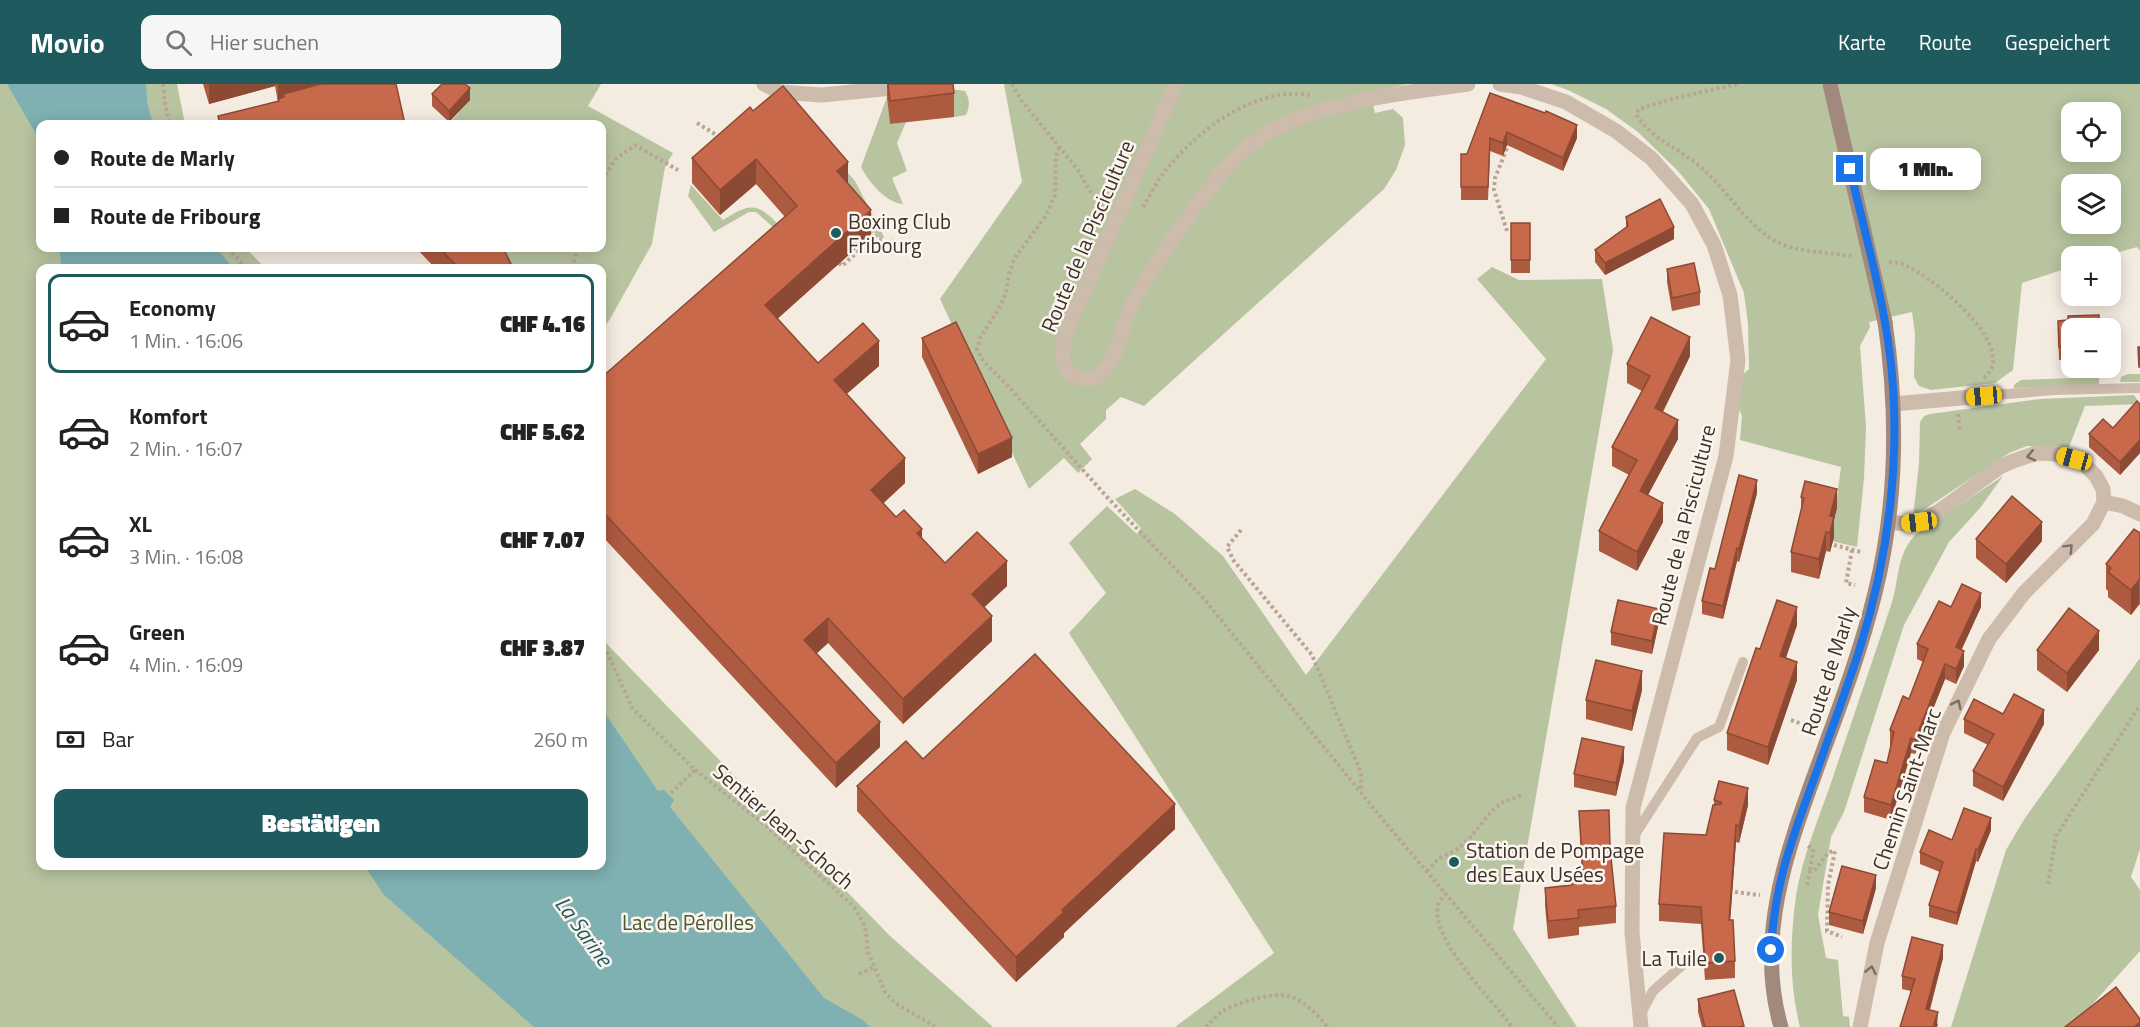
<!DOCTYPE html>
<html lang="de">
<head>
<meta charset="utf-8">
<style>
  body { margin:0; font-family:"Titillium Web",sans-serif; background:#f6f6f6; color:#222; height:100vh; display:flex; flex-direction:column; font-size:22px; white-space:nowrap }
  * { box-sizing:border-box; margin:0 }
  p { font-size:20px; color:#767676 }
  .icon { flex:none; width:33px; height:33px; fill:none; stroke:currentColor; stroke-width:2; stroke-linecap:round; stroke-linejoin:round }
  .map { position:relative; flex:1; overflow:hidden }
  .sheet { position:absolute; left:36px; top:180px; width:570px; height:606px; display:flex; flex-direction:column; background:#fff; border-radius:12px; box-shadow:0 3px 15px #0003 }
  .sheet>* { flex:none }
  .top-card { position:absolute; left:36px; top:36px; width:570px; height:132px; border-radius:12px; box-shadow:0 3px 15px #0003; display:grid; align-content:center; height:132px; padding:0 18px; background:#fff }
  .fabs { position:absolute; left:2061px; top:18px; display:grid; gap:12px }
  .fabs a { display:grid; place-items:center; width:60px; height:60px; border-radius:12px; background:#fff; box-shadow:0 3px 15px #0003; font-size:30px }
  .end { position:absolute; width:27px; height:27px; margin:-14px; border:8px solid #1a73e8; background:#fff; box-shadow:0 0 0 3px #fff }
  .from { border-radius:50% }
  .bubble { position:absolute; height:42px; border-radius:12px; background:#fff; box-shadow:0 3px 15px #0003; font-size:20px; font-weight:800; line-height:42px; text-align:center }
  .car { position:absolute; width:18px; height:36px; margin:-18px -9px; border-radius:8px; box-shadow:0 0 4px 2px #0007; background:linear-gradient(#f5c518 24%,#345 0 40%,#f5c518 0 76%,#345 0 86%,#f5c518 0) }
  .top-card b { display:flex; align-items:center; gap:21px; height:57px; font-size:22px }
  .top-card b+b { border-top:2px solid #e0e0e0 }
  .top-card i { width:15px; height:15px; background:#222 }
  ul { padding:10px 0 0; list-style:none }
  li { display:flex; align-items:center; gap:18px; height:99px; margin:0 12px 9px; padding:0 6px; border:3px solid transparent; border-radius:12px }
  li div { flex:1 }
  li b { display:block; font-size:22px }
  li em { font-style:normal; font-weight:800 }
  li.current { border-color:#1f5a5e }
  li>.icon { width:54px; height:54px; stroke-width:1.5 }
  .pay { display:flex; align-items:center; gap:15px; height:66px; padding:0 18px; font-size:22px }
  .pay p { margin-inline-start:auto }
  .primary-button { display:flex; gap:12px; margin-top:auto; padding:12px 18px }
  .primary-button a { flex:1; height:69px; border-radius:12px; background:#1f5a5e; color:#fff; font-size:24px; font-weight:800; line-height:69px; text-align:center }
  header { display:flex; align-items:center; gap:36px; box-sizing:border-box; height:84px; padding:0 30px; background:#1f5a5e; color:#fff }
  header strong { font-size:28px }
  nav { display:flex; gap:33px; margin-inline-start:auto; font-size:21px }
  .search { width:420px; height:54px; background:#f6f6f6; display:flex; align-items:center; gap:15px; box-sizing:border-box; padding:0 21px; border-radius:12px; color:#767676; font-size:22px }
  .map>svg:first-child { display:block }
  .green { fill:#b8c4a0; fill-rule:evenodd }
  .water { fill:#7fb0b2 }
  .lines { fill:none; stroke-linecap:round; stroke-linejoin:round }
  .path { stroke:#b9a596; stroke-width:4; stroke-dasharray:3 3; stroke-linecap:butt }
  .service { stroke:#cdbbac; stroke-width:10 }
  .minor { stroke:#cdbbac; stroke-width:15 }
  .secondary { stroke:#a18a7d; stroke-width:15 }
  .secondary-bridge { stroke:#a18a7d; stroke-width:15 }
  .wall { fill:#ac5a40 }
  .shaded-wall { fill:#8c4a34 }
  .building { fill:#c8694b; stroke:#8c4a34; stroke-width:1.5 }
  .oneway { stroke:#7d6f65 }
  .route { stroke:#1a73e8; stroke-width:8 }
  .poi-dot { fill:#1f5a5e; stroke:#fbf5ee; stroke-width:2 }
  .labels { text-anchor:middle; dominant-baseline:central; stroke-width:5; stroke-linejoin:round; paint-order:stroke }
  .poi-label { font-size:21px; fill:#3b302b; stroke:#fbf5ee; text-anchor:start }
  .street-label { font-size:21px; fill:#3b302b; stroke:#fbf5ee }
  .park-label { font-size:21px; fill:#4a5a2e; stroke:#fbf5ee }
  .water-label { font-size:22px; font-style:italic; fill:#1f5a5e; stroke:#fbf5ee }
</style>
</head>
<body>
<header>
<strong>Movio</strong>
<div class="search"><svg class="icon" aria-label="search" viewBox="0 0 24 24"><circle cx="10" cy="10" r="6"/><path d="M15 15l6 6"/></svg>Hier suchen</div>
<nav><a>Karte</a><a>Route</a><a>Gespeichert</a></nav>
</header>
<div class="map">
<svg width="2140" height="943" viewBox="0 0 2140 943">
  <rect width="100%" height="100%" fill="#f4ebe1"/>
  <g class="green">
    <path d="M0,0H177L185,40H40V164H246L265,184H40V782H602V555L890,852L993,943H0Z"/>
    <path d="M458,0H601L588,22L673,69L665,83L652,160L610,235L602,246V184H509L498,164H602V40H449L470,16Z"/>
    <path d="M1004,0H1408L1370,8L1375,29L1393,25L1403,34L1405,61L1396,86L1384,105L1144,322L1121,313L1106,326V335L1080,360L1092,375L1078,389L1064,374L1029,405L940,215L1022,98Z"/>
    <path d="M1551,0H2140V167L2137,163L2106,172H2072L2071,183L2022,199L2013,286L1995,299L1931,306L1919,302L1914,293L1915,249L1912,228L1869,238L1870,243L1860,262L1866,343L1864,394L1857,463L1827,456L1836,421L1841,383L1740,356L1742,332L1738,323L1740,293L1749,285L1748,240L1744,209L1709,125L1678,87L1638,48L1606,25L1568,6ZM2072,28H2110V68H2072ZM2072,100H2110V140H2072Z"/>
    <path d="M951,5L965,7C970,16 970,22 966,31L954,33Z"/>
    <path d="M887,13L890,40L906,38L897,59L907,87L892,94L903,120C886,119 868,97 861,83Z"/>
    <path d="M848,89L855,97L884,153L881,156L874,148L871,151L848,103Z"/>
    <path d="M691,101L723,136C749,120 756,117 779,141L774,144L756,128H749L714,148L688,112Z"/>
    <path d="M1492,183L1519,196L1602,195L1613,266L1513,845L1577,943H1175L1274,869L1069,549L1106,509L1069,459L1107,422L1137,450L1141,444L1115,415L1135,405L1175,430L1223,472L1306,591L1546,275L1477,195Z"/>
    <path d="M2128,290H2140V298H2120L2121,293Z"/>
    <path d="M2099,293V300L2013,304L2015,300L2021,296Z"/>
    <path d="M2134,311L2140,320L2085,322L2069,363L2027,362L2009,369L1913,433L1919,380L1920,338L1924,332L1930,330L2040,315Z"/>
    <path d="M2003,392L1980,424L1949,458L1904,541L1844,728L1831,753L1818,831L1826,874L1838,876L1843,932L1849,933L1850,943H1800C1789,900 1790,856 1796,812C1802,774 1818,736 1831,699C1851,639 1872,579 1892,518C1899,495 1897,470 1915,451Z"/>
    <path d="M2140,574V765L2131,793L2140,806V867L2072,943H1951L2006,766L2025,734Z"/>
  </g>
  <g class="water">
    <path d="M7,0H146L147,18L153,40H40V57Z"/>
    <path d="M60,164H216L233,184H61Z"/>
    <path d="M602,625L658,707L664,706L674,716L670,723L824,914L863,936L870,943H534L383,810L365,782H602Z"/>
  </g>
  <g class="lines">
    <g class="path">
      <path d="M163,0L165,20L170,40"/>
      <path d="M1012,0L1021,16L1078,86L1090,107L1104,120"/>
      <path d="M1737,0L1672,15L1639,25L1636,30C1651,54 1675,63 1696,79C1725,102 1743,138 1775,157C1798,169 1827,168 1852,172"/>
      <path d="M697,39L715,50L719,54"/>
      <path d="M1059,63L1056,73L1055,111L1045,133L1014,175L1009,190L1006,208L1001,221L980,254L977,266L984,278L1009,303L1107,413L1204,515L1379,731L1558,943"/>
      <path d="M602,96L616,75L635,61L678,86"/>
      <path d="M1143,123C1149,113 1155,101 1162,91C1195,48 1253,2 1310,11"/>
      <path d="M1507,147L1494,106L1495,94L1509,59"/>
      <path d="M228,164L246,184"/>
      <path d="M1889,178C1895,179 1902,179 1907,182C1934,195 1993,244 1993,275C1994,284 1989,289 1983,295"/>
      <path d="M839,179L842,182L875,152L884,161L893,155"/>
      <path d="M572,184L578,164"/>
      <path d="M1958,330L1960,346"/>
      <path d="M1241,446L1227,463L1234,477L1312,571L1361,689V707"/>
      <path d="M1834,461L1861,468"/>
      <path d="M1852,466L1846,499L1855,501"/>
      <path d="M602,564L608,570L632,624L695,686L764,740L854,823L865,842L868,868L885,908L895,919L936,943"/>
      <path d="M1791,636L1813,644"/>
      <path d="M671,709L695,686"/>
      <path d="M1808,762L1813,765L1810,788"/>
      <path d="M1427,787L1438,775L1456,766L1469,755L1491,728L1501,719L1522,711"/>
      <path d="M2048,800L2056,752L2140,621"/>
      <path d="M1807,801L1810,788L1814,787L1829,768L1835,767L1828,801L1827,847L1842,853"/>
      <path d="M1735,808L1760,811"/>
      <path d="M1446,809C1444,812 1439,817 1438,821C1430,856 1493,916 1512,943"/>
      <path d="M859,890L875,883"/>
      <path d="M1206,943C1211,938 1217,931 1223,927C1235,919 1274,908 1287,912C1304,915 1317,931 1328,943"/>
    </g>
    <g class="service">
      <path d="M1984,312L2053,306L2140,304"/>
      <path d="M1632,755L1697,654L1719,643L1743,578"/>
      <path d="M1640,931L1653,907L1687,877"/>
    </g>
    <g class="minor">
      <path d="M764,0L779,8L822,11L933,0"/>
      <path d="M1176,0L1068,244C1064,259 1057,278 1071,290C1075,294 1079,295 1084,295C1116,297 1120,246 1130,224C1141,202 1156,179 1170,158C1196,123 1228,72 1266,50C1321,17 1404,9 1468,0"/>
      <path d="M1500,0L1521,3L1566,18L1616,47L1651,74L1692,120L1714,161L1730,211L1738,276L1726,372L1633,724L1632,848L1641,943"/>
      <path d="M1893,320L1984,312"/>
      <path d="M2104,418L2123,422L2140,430"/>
      <path d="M1860,943L1877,859L1943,649L1989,555L2024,509L2093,440L2104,418L2103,405L2096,392L2085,381L2074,375L2056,370L2037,369L2013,377L2000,383L1939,427L1919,438L1906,440L1889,438"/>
    </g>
    <path class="secondary" d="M1781,943C1753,847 1792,754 1824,665C1843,614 1862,562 1875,509C1897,421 1898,327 1885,238"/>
    <path class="secondary-bridge" d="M1830,0L1885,238"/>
  </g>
  <g class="wall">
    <path d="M203,0H396L405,40H218V32L278,18L275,2L209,20Z"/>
    <path d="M887,0H953L954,9V33L890,40L887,14Z"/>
    <path d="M1490,9L1577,54L1563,87L1507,61L1503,72L1490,67L1488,116H1461V70H1467Z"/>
    <path d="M432,10L470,16L449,38L432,22Z"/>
    <path d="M753,27L848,100L871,151L777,235L818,279L879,282L846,310L905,399L883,419L896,433L922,454L945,479L1007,502L984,523L992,557L903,640L828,559L816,570L880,663L836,704L602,452V293L785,133L756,100L720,131L692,99V74Z"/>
    <path d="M1626,133L1674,155L1605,191L1595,178V166L1626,143Z"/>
    <rect x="1511" y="139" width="19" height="50"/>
    <path d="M416,164H503L513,184H435Z"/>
    <path d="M1667,185L1700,208V221L1672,227L1667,198Z"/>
    <path d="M2058,237L2072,244V275L2059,276Z"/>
    <path d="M922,254L1012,373L978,390L922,273Z"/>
    <path d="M1690,272L1663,328L1678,355L1648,411L1663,438L1637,487L1599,467V447L1629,391L1612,382V363L1642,307L1627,299V280Z"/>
    <path d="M2077,284H2094V286L2077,287Z"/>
    <path d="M2140,320V369L2120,391L2089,363V350L2113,344Z"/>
    <path d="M1757,409L1739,478L1737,477L1723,535L1702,530V517L1715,485Z"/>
    <path d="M1801,413L1837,424L1834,435V453L1830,468L1826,467L1819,495L1791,488V468L1801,427Z"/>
    <path d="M2140,449V520L2131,531L2108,513V507L2106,505V480Z"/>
    <path d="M1976,455L2042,457L2006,499L1976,474Z"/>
    <path d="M1951,523H1981L1961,566L1964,582L1956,600L1945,595L1915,670L1911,669L1891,736L1864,728V713L1887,679L1891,662L1890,661V646L1909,615L1923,578L1917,575V560Z"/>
    <path d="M1659,538L1652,570L1611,561V548Z"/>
    <path d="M1797,541L1786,574L1797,596L1768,681L1727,666V649L1760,565Z"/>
    <path d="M2037,566H2099L2067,608L2037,586Z"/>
    <path d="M1642,606L1632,647L1586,635V616Z"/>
    <path d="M1964,635L2044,640L2003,717L1973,702V687L1988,661L1964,649Z"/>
    <path d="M923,675L1175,745L1064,849V853L1016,898L857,727V702Z"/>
    <path d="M1624,677L1616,712L1574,703V690Z"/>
    <path d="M1714,716L1748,721L1739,759L1736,758L1730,836L1735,877V894L1705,896L1701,840L1659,837V820L1706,751L1714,721Z"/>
    <path d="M1579,727L1610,764L1616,822V839L1579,843V851L1548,855L1545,821V804L1571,801V793L1582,791Z"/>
    <path d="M1991,746L1978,778L1976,777L1957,841L1929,833V821L1940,788L1920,780V768L1952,756Z"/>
    <path d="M1876,804L1863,850L1829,841V828Z"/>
    <path d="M1943,874L1930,926L1938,941L1937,943H1900L1911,907L1902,905V892Z"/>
    <path d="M1698,915L1744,943H1702L1698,928Z"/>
  </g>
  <g class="shaded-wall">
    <path d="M209,0H275V2L209,20Z"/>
    <path d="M278,0H334L283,10V13L278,15Z"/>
    <path d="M470,4V16L449,38V27Z"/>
    <path d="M1577,41V54L1563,87V74Z"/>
    <path d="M1507,48V61L1503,72V59Z"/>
    <path d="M756,75V100L720,131V106Z"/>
    <path d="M848,78V103L837,87Z"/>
    <path d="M871,126V151L765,246V221Z"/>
    <path d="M1674,143V155L1605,191V179Z"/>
    <path d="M1690,253V272L1655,343V324Z"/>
    <path d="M879,257V282L834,321V296Z"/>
    <path d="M1678,336V355L1640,426V407Z"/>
    <path d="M1012,354V373L978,390V370Z"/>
    <path d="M2140,356V369L2120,391V378Z"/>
    <path d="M905,374V399L871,431V406Z"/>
    <path d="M1757,396V409L1739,478V465Z"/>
    <path d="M1837,405V424L1834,435V453L1830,468V432Z"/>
    <path d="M1663,419V438L1637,487V468Z"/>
    <path d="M2042,438V457L2006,499V480Z"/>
    <path d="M922,445V470L917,449Z"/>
    <path d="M1826,448V467L1819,495V475Z"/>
    <path d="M1737,464V477L1723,535V522Z"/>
    <path d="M1007,477V502L972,535V510Z"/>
    <path d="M2139,494V519L2131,531V506Z"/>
    <path d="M1981,509V523L1956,578V563Z"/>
    <path d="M1797,523V541L1780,590V572Z"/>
    <path d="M1659,525V538L1652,570V557Z"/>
    <path d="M992,532V557L903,640V615Z"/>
    <path d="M828,534V559L804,581V556Z"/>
    <path d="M2099,547V566L2067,608V589Z"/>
    <path d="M1964,567V582L1956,600V585Z"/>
    <path d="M1797,578V596L1768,681V663Z"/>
    <path d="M1945,580V595L1915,670V656Z"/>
    <path d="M1642,587V606L1632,647V627Z"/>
    <path d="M2044,626V640L2003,717V703Z"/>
    <path d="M880,638V663L836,704V679Z"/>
    <path d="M1911,654V669L1891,736V721Z"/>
    <path d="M1624,663V677L1616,712V699Z"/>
    <path d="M1748,704V721L1739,759V742Z"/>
    <path d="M1175,720V745L1064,849V853L1016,898V873L1062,826Z"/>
    <path d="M1991,734V746L1978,778V766Z"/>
    <path d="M1736,741V758L1729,853V836Z"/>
    <path d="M1976,765V777L1957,841V829Z"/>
    <path d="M1876,791V804L1863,850V837Z"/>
    <path d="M1943,861V874L1926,938V925Z"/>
    <path d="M1938,928L1937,943H1933Z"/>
    <path d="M2140,938V943H2134Z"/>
  </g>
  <g class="building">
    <path d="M321,0H396L405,40H220L218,32L279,17L278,15L284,13L283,10Z"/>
    <path d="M442,0H465L470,4L449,27L432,10Z"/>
    <path d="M888,0H953L954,9L890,17Z"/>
    <path d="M783,2L848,78L837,87L871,126L765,221L818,279L863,239L879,257L834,296L905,374L871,406L896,433L904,426L922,445L917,449L945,479L977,448L1007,477L972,510L992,532L903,615L828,534L804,556L880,638L836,679L602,427V293L797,122L756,75L720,106L692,74L750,23L753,27Z"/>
    <path d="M1490,9L1545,29L1546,27L1577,41L1563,74L1507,48L1503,59L1490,54L1488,103H1461V70H1467Z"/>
    <path d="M1660,115L1674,143L1605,179L1595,166L1628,142L1626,133Z"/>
    <rect x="1511" y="139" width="19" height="37"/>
    <path d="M439,164H503L513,184H459Z"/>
    <path d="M1694,179L1700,208L1672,214L1667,185Z"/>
    <path d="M2099,231V236L2109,235L2110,244H2072V262L2059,263L2058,237L2068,236V232Z"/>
    <path d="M1651,233L1690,253L1655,324L1678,336L1640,407L1663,419L1637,468L1599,447L1637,376L1612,363L1650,292L1627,280Z"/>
    <path d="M956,238L1012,354L978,370L922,254Z"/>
    <path d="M2138,263H2140V283H2139Z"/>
    <path d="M2137,317L2140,320V356L2120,378L2089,350L2103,335L2113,344Z"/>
    <path d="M1739,391L1757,396L1739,465L1737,464L1723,522L1702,517L1710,484L1715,485Z"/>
    <path d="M1805,397L1837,405L1830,432L1834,433L1830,449L1826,448L1819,475L1791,468L1804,414L1801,413Z"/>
    <path d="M2012,412L2042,438L2006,480L1976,455Z"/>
    <path d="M2134,445L2140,449V495L2131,506L2108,488L2111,484L2106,480Z"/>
    <path d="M1962,500L1981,509L1956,563L1964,567L1956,585L1945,580L1915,656L1911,654L1891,721L1864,713L1875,676L1887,679L1894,648L1890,646L1903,612L1909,615L1928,565L1917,560L1939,517L1951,523Z"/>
    <path d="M1618,516L1659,525L1652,557L1611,548Z"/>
    <path d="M1777,516L1797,523L1780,572L1797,578L1768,663L1727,649L1756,564L1760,565Z"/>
    <path d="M2069,524L2099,547L2067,589L2037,566Z"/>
    <path d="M1035,570L1175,720L1062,826L1064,828L1016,873L857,702L906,657L923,675Z"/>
    <path d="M1596,576L1642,587L1632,627L1586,616Z"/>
    <path d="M2014,610L2044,626L2003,703L1973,687L1994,650L1964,635L1974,615L2003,630Z"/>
    <path d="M1582,654L1624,663L1616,699L1574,690Z"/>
    <path d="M1719,697L1748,704L1739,742L1736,741L1729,836H1733L1735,877L1705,879L1701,823L1659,820L1664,749L1706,751L1713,721L1721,720V718L1714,716Z"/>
    <path d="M1964,724L1991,734L1978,766L1976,765L1957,829L1929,821L1943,778L1920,768L1929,746L1952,756Z"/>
    <path d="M1609,726L1610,764L1616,822L1578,826L1579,834L1548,837L1545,804L1572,801L1571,793L1583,791L1579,727Z"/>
    <path d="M1842,782L1876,791L1863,837L1829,828Z"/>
    <path d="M1912,853L1943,861L1926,925L1938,928L1933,943H1900L1915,895L1902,892Z"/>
    <path d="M2116,903L2140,935V938L2134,943H2065Z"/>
    <path d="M1734,906L1744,942L1739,943H1705L1698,915Z"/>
  </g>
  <defs><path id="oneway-chevron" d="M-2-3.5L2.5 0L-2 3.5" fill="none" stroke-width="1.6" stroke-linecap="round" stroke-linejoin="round" transform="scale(1.5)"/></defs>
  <g class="oneway">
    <use href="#oneway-chevron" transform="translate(2031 372) rotate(167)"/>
    <use href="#oneway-chevron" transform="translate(2069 464) rotate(-45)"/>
    <use href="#oneway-chevron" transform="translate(1957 620) rotate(-64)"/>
    <use href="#oneway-chevron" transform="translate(1871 886) rotate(-79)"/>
  </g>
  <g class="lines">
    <path class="route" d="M1771,866C1774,802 1792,754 1814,695C1829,652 1845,610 1859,567C1889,473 1902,369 1890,271C1882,208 1864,146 1850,85"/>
  </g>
  <g class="poi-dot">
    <circle cx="836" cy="149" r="6"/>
    <circle cx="1454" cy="778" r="6"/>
    <circle cx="1719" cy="874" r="6"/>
  </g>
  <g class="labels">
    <g class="poi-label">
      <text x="848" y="137">Boxing Club<tspan x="848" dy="24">Fribourg</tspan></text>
      <text x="1466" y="766">Station de Pompage<tspan x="1466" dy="24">des Eaux Usées</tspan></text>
      <text x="1707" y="874" text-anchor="end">La Tuile</text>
    </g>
    <g class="street-label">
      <text transform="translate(1087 152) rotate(-67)">Route de la Pisciculture</text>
      <text transform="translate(1683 441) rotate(-76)">Route de la Pisciculture</text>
      <text transform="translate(1828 587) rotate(-72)">Route de Marly</text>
      <text transform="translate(1906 705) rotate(-71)">Chemin Saint-Marc</text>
      <text transform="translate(784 742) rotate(41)">Sentier Jean-Schoch</text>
    </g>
    <g class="park-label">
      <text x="688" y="838">Lac de Pérolles</text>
    </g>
    <g class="water-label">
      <text transform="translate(584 847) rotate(54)">La Sarine</text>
    </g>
  </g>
</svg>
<div class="fabs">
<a><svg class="icon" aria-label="locate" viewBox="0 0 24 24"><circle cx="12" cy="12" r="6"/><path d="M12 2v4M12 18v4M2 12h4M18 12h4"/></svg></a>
<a><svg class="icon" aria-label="layers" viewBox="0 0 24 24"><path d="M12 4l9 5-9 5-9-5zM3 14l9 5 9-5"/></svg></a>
<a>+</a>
<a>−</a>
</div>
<i class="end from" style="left:1771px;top:866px"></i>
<i class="end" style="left:1850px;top:85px"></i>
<div class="bubble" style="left:1870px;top:64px;width:111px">1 Min.</div>
<i class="car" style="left:1984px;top:312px;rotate:265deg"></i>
<i class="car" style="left:2074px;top:375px;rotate:285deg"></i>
<i class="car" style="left:1919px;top:438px;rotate:263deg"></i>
<div class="top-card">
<b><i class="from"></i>Route de Marly</b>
<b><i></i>Route de Fribourg</b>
</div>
<section class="sheet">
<ul>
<li class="current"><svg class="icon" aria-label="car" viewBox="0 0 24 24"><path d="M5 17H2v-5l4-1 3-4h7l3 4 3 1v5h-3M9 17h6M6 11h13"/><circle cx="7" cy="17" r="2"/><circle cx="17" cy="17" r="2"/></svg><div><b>Economy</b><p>1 Min. · 16:06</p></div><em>CHF 4.16</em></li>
<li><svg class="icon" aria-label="car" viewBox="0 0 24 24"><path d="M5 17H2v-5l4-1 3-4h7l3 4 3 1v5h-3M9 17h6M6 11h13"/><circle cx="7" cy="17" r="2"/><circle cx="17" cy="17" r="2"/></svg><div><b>Komfort</b><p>2 Min. · 16:07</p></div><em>CHF 5.62</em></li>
<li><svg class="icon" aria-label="car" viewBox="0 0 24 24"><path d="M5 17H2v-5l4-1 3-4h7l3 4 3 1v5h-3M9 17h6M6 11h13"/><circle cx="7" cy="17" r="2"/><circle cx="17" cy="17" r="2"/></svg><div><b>XL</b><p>3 Min. · 16:08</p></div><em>CHF 7.07</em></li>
<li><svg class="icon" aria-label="car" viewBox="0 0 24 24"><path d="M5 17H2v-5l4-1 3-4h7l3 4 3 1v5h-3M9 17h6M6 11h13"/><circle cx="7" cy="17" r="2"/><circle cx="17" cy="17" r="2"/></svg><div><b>Green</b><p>4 Min. · 16:09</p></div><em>CHF 3.87</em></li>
</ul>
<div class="pay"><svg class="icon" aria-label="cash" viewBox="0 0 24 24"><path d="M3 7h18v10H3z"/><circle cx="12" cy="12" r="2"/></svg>Bar<p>260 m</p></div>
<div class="primary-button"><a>Bestätigen</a></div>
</section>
</div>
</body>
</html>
